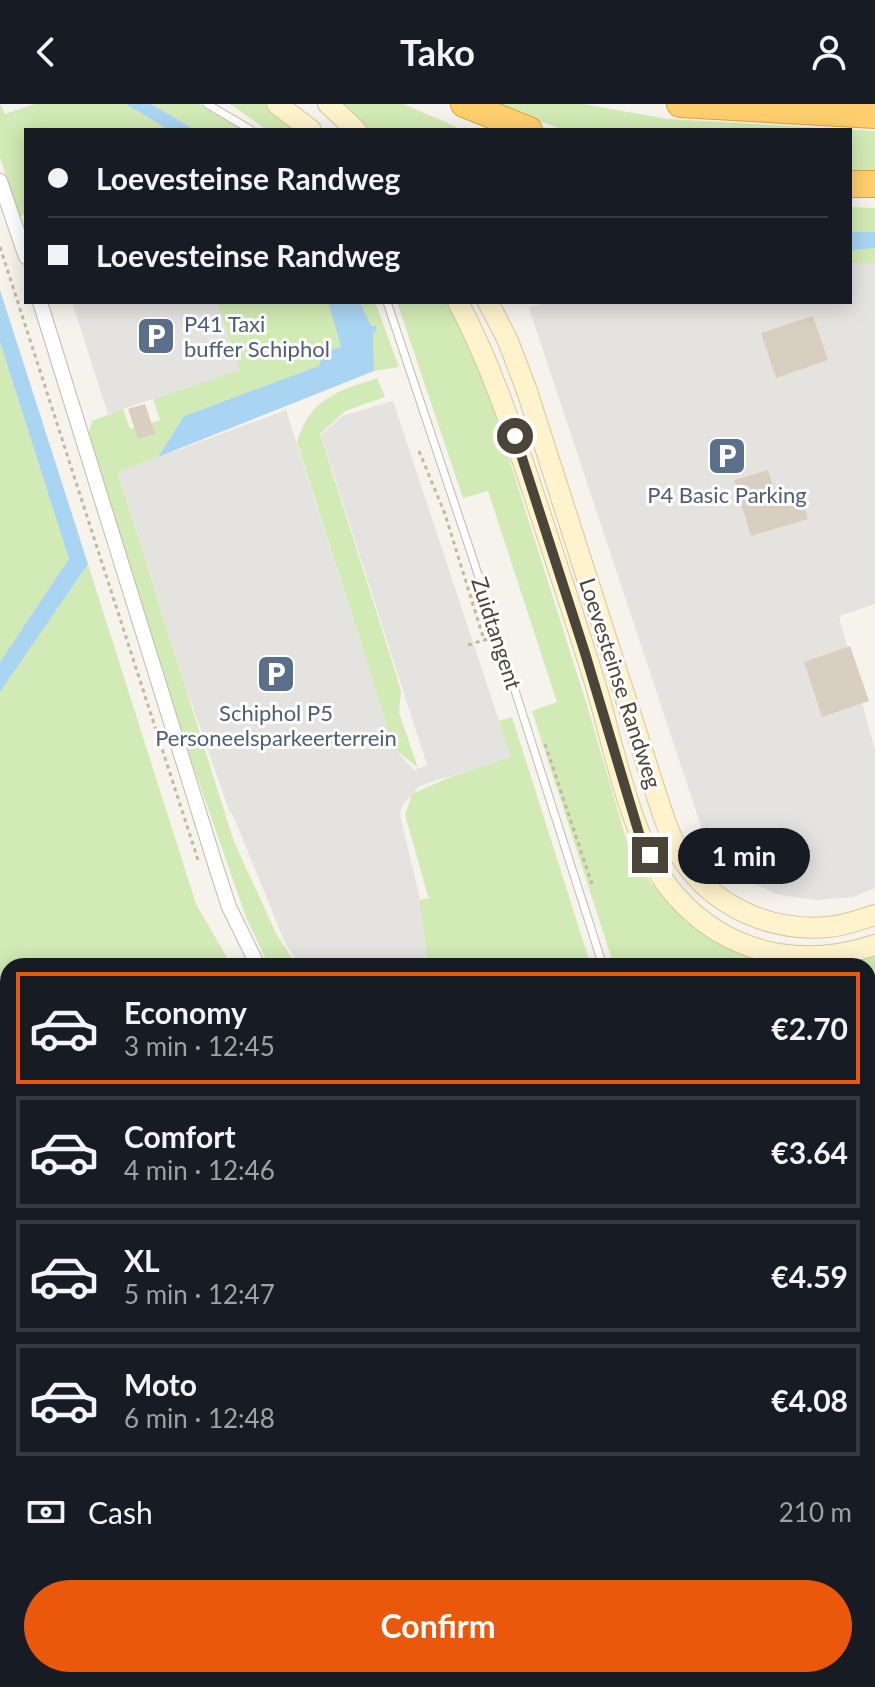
<!DOCTYPE html>
<html lang="en">
<head>
<meta charset="utf-8">
<style>
  body { margin:0; font-family:Lato,sans-serif; background:#242831; color:#f1f3f6; height:100vh; display:flex; flex-direction:column; font-size:30px; white-space:nowrap }
  * { box-sizing:border-box; margin:0 }
  p { font-size:26px; color:#9ea1a6 }
  .icon { flex:none; width:44px; height:44px; fill:none; stroke:currentColor; stroke-width:2; stroke-linecap:round; stroke-linejoin:round }
  .map { position:relative; flex:1; overflow:hidden }
  .sheet { position:absolute; left:0px; top:854px; width:876px; height:730px; display:flex; flex-direction:column; background:#171b24; border-radius:24px 24px 0 0; box-shadow:0 4px 20px #0003 }
  .sheet>* { flex:none }
  .banner { position:absolute; left:24px; top:24px; width:828px; height:176px; border-radius:0px; box-shadow:0 4px 20px #0003; display:grid; align-content:center; height:176px; padding:0 24px; background:#171b24 }
  .end { position:absolute; width:36px; height:36px; margin:-18px; border:10px solid #4b4439; background:#fff; box-shadow:0 0 0 4px #fff }
  .from { border-radius:50% }
  .bubble { position:absolute; height:56px; border-radius:28px; background:#171b24; box-shadow:0 4px 20px #0003; font-size:26px; font-weight:700; line-height:56px; text-align:center }
  .banner b { display:flex; align-items:center; gap:28px; height:76px; font-size:30px }
  .banner b+b { border-top:2px solid #363941 }
  .banner i { width:20px; height:20px; background:#f1f3f6 }
  ul { padding:14px 0 0; list-style:none }
  li { display:flex; align-items:center; gap:24px; height:112px; margin:0 16px 12px; padding:0 8px; border:4px solid #363941; border-radius:0px }
  li div { flex:1 }
  li b { display:block; font-size:30px }
  li em { font-style:normal; font-weight:700 }
  li.selected { border-color:#ea580c }
  li>.icon { width:72px; height:72px; stroke-width:1.5 }
  .pay { display:flex; align-items:center; gap:20px; height:88px; padding:0 24px; font-size:30px }
  .pay p { margin-inline-start:auto }
  .button { display:flex; gap:16px; margin-top:auto; padding:16px 24px }
  .button a { flex:1; height:92px; border-radius:48px; background:#ea580c; color:#fff; font-size:32px; font-weight:700; line-height:92px; text-align:center }
  header { display:flex; justify-content:space-between; align-items:center; height:104px; padding:0 24px; background:#171b24; font-size:36px; font-weight:700 }
  .map>svg:first-child { display:block }
  .green { fill:#d2eab5 }
  .parking { fill:#e5e3e0 }
  .water { fill:#a9d4f2 }
  .lines { fill:none; stroke-linecap:round; stroke-linejoin:round }
  .stream { stroke:#a9d4f2; stroke-width:4 }
  .building { fill:#d8cfc1 }
  .lane-casing { stroke:#c2bbae; stroke-width:9 }
  .street-casing { stroke:#c2bbae; stroke-width:16 }
  .secondary-casing { stroke:#d6c79b; stroke-width:22 }
  .highway-casing { stroke:#e0a43c; stroke-width:28 }
  .path { stroke:#c4b79f; stroke-width:3; stroke-dasharray:4 4; stroke-linecap:butt }
  .lane { stroke:#fff; stroke-width:7 }
  .street { stroke:#fff; stroke-width:14 }
  .secondary { stroke:#fff3cd; stroke-width:20 }
  .highway { stroke:#ffcf6e; stroke-width:26 }
  .route { stroke:#4b4439; stroke-width:10 }
  .labels { text-anchor:middle; dominant-baseline:central; stroke-width:6; stroke-linejoin:round; paint-order:stroke }
  .service-label { font-size:22px; fill:#4e5e75; stroke:#fff }
  .street-label { font-size:22px; fill:#4b4439; stroke:#fff }
</style>
</head>
<body>
<header><svg class="icon" aria-label="back" viewBox="0 0 24 24"><path d="M15 5l-7 7 7 7"/></svg>Tako<svg class="icon" aria-label="person" viewBox="0 0 24 24"><circle cx="12" cy="8" r="4"/><path d="M4 21q1-7 8-7t8 7"/></svg></header>
<div class="map">
<svg width="875" height="1583" viewBox="0 0 875 1583">
  <rect width="100%" height="100%" fill="#f6f3ec"/>
  <g class="green">
    <path d="M0,0L5,10L34,0H126L169,26H26V110L19,113L0,53Z"/>
    <path d="M151,0H200L245,26H195Z"/>
    <path d="M230,0H268L302,26H267Z"/>
    <path d="M336,0H404L463,26H365Z"/>
    <path d="M489,0H584L667,15L875,27V66L850,67V26H565Z"/>
    <path d="M850,103L875,104V159H850Z"/>
    <path d="M217,198H328L341,243L320,262L184,312L158,353L118,369L234,738L276,829L297,862H269L246,813L167,587L87,336L92,317L123,305L130,325L160,316L153,295L239,266Z"/>
    <path d="M360,198H375L399,263L374,267L373,228L377,227L371,223Z"/>
    <path d="M397,198H449L469,228L586,598L630,748L651,779L725,837L875,847V1080L868,1077V862H614L532,607L557,598L488,387L463,394Z"/>
    <path d="M0,238L69,455L0,558Z"/>
    <path d="M377,274L385,293L345,307L320,330L397,573L401,587L399,609L418,664L394,644L297,338C310,294 338,287 377,274Z"/>
    <path d="M88,460L196,800L232,862H8V884L0,880V588Z"/>
    <path d="M512,613L591,862H428L419,796L431,794L428,792L405,711L412,690L450,673L510,653L499,617Z"/>
    <path d="M0,958L8,961V1029L0,1025Z"/>
    <path d="M0,1039L8,1043V1539L0,1535Z"/>
    <path d="M868,1202L875,1207V1446L868,1442Z"/>
    <path d="M868,1496L875,1499V1583H718L705,1576H868Z"/>
    <path d="M79,1576H687L684,1583H92Z"/>
  </g>
  <g class="parking">
    <path d="M850,159H875V500L839,512L875,647V784L853,793L816,796L780,791L740,774L715,755L706,737L529,204L549,198H850Z"/>
    <path d="M72,198H217L240,266L108,310Z"/>
    <path d="M393,297L511,653L419,682L402,702L400,711L419,790L428,862H300L286,841L232,709H230L185,581L118,368L286,306L394,644L414,666L427,661L321,331L342,312Z"/>
  </g>
  <g class="water">
    <path d="M126,0H151L195,26H169Z"/>
    <path d="M850,128H875V144L850,146Z"/>
    <path d="M0,186L88,460L0,588V558L69,455L0,238Z"/>
    <path d="M328,198H360L371,222H376L377,227L373,229L374,267L158,353L184,312L319,262L325,247L341,243Z"/>
  </g>
  <g class="lines">
    <path class="stream" d="M868,1064L875,1066"/>
  </g>
  <g class="building">
    <path d="M813,212L828,256L776,274L761,229Z"/>
    <path d="M145,300L155,330L138,335L128,305Z"/>
    <path d="M768,366L778,399L801,391L808,415L751,432L734,376Z"/>
    <path d="M850,542L869,597L822,613L804,558Z"/>
  </g>
  <g class="lines">
    <defs>
      <g id="lane">
        <path d="M207,0L251,26"/>
        <path d="M387,198L474,458L603,862"/>
        <path d="M0,887L8,891"/>
        <path d="M0,1034L8,1039"/>
        <path d="M868,1088L875,1091"/>
        <path d="M868,1492L875,1495"/>
        <path d="M688,1583L692,1576"/>
      </g>
      <g id="street">
        <path d="M0,77L26,153"/>
        <path d="M40,198L217,766L229,803L258,862"/>
        <path d="M868,1170H875"/>
      </g>
      <g id="secondary">
        <path d="M277,0L311,26"/>
        <path d="M328,0L356,26"/>
        <path d="M458,198C494,266 515,334 539,406C558,464 577,521 595,579C614,642 632,744 676,792C728,851 803,865 875,841"/>
        <path d="M488,198L508,237L527,287L661,705C667,722 673,740 683,756C714,803 772,828 827,823C844,822 859,816 875,811"/>
      </g>
      <g id="highway">
        <path d="M464,0L529,26"/>
        <path d="M680,0L875,11"/>
        <path d="M850,80H875"/>
      </g>
    </defs>
    <use href="#lane" class="lane-casing"/>
    <use href="#street" class="street-casing"/>
    <use href="#secondary" class="secondary-casing"/>
    <use href="#highway" class="highway-casing"/>
    <g class="path">
      <path d="M0,143L198,756"/>
      <path d="M419,347L445,410L484,536L488,535"/>
      <path d="M468,541L484,536"/>
      <path d="M545,640L592,780"/>
      <path d="M868,1122L875,1120"/>
      <path d="M868,1197L875,1202"/>
      <path d="M868,1404L875,1409"/>
    </g>
    <use href="#lane" class="lane"/>
    <use href="#street" class="street"/>
    <use href="#secondary" class="secondary"/>
    <use href="#highway" class="highway"/>
  </g>
  <g class="lines">
    <path class="route" d="M515,332L585,549L641,736L650,751"/>
  </g>
  <defs>
    <symbol id="parking-square" viewBox="-11 -11 22 22"><rect x="-9" y="-9" width="18" height="18" rx="4" fill="#5c6f8a" stroke="#fff"/><path d="M-3.5-5.5H1a3.5 3.5 0 0 1 0 7H-1V5.5H-3.5ZM-1-3.4V-.6H.8a1.4 1.4 0 0 0 0-2.8Z" fill="#fff"/></symbol>
  </defs>
  <g fill-rule="evenodd">
    <use href="#parking-square" x="134" y="210" width="44" height="44"/>
    <use href="#parking-square" x="705" y="330" width="44" height="44"/>
    <use href="#parking-square" x="254" y="548" width="44" height="44"/>
  </g>
  <g class="labels">
    <g class="service-label">
      <text x="184" y="219" text-anchor="start">P41 Taxi<tspan x="184" dy="25">buffer Schiphol</tspan></text>
      <text x="727" y="390">P4 Basic Parking</text>
      <text x="276" y="608">Schiphol P5<tspan x="276" dy="25">Personeelsparkeerterrein</tspan></text>
    </g>
    <g class="street-label">
      <text transform="translate(497 529) rotate(72)">Zuidtangent</text>
      <text transform="translate(621 579) rotate(72)">Loevesteinse Randweg</text>
    </g>
  </g>
</svg>
<i class="end from" style="left:515px;top:332px"></i>
<i class="end" style="left:650px;top:751px"></i>
<div class="bubble" style="left:678px;top:724px;width:132px">1 min</div>
<div class="banner">
<b><i class="from"></i>Loevesteinse Randweg</b>
<b><i></i>Loevesteinse Randweg</b>
</div>
<section class="sheet">
<ul>
<li class="selected"><svg class="icon" aria-label="car" viewBox="0 0 24 24"><path d="M5 17H2v-5l4-1 3-4h7l3 4 3 1v5h-3M9 17h6M6 11h13"/><circle cx="7" cy="17" r="2"/><circle cx="17" cy="17" r="2"/></svg><div><b>Economy</b><p>3 min · 12:45</p></div><em>€2.70</em></li>
<li><svg class="icon" aria-label="car" viewBox="0 0 24 24"><path d="M5 17H2v-5l4-1 3-4h7l3 4 3 1v5h-3M9 17h6M6 11h13"/><circle cx="7" cy="17" r="2"/><circle cx="17" cy="17" r="2"/></svg><div><b>Comfort</b><p>4 min · 12:46</p></div><em>€3.64</em></li>
<li><svg class="icon" aria-label="car" viewBox="0 0 24 24"><path d="M5 17H2v-5l4-1 3-4h7l3 4 3 1v5h-3M9 17h6M6 11h13"/><circle cx="7" cy="17" r="2"/><circle cx="17" cy="17" r="2"/></svg><div><b>XL</b><p>5 min · 12:47</p></div><em>€4.59</em></li>
<li><svg class="icon" aria-label="car" viewBox="0 0 24 24"><path d="M5 17H2v-5l4-1 3-4h7l3 4 3 1v5h-3M9 17h6M6 11h13"/><circle cx="7" cy="17" r="2"/><circle cx="17" cy="17" r="2"/></svg><div><b>Moto</b><p>6 min · 12:48</p></div><em>€4.08</em></li>
</ul>
<div class="pay"><svg class="icon" aria-label="cash" viewBox="0 0 24 24"><path d="M3 7h18v10H3z"/><circle cx="12" cy="12" r="2"/></svg>Cash<p>210 m</p></div>
<div class="button"><a>Confirm</a></div>
</section>
</div>
</body>
</html>
